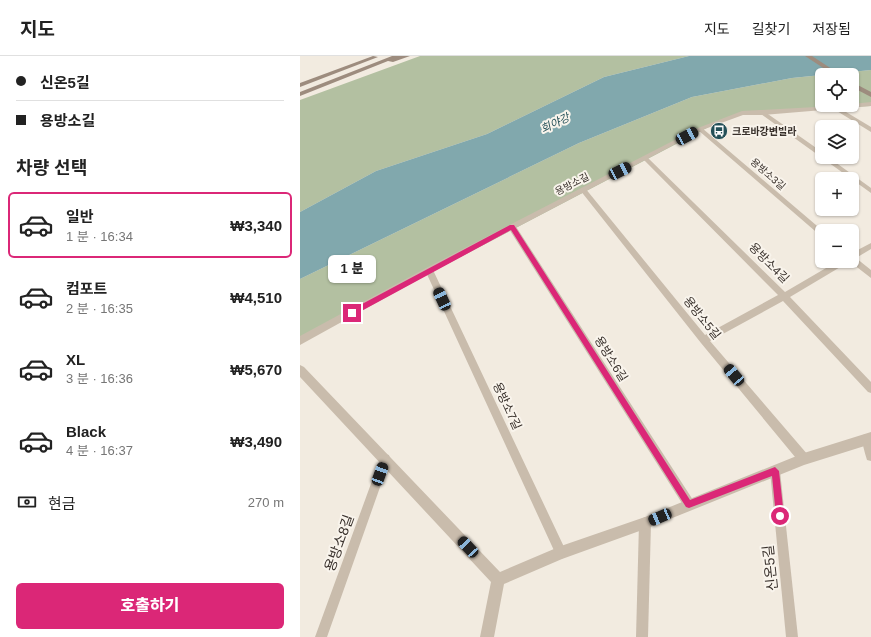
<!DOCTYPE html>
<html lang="ko">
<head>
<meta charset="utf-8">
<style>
  body { margin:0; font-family:Helvetica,"Noto Sans KR",sans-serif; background:#f6f6f6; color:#222; height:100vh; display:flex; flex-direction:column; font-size:15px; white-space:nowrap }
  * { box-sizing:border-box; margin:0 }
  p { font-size:13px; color:#767676 }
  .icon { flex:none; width:22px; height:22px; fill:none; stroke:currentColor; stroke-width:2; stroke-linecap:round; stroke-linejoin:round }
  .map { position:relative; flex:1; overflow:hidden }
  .drawer { display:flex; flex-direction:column; background:#fff; width:300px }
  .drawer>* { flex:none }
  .guide { display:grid; align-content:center; height:88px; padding:0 16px; background:#fff }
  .controls { position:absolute; left:515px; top:12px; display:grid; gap:8px }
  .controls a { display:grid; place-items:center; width:44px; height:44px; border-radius:6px; background:#fff; box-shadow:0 1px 3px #0004; font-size:20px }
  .end { position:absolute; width:18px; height:18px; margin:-9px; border:5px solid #db2777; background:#fff; box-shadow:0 0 0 2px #fff }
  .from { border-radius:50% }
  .bubble { position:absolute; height:28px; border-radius:6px; background:#fff; box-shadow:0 1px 3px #0004; font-size:13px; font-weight:800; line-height:28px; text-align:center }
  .car { position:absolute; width:12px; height:24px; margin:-12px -6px; border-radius:5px; box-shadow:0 0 3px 1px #0007; background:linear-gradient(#222 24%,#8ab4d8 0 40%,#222 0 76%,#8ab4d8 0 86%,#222 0) }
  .guide b { display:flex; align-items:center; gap:14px; height:38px; font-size:15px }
  .guide b+b { border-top:1px solid #e0e0e0 }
  .guide i { width:10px; height:10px; background:#222 }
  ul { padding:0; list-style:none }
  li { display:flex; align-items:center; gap:12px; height:66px; margin:0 8px 6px; padding:0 8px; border:2px solid transparent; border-radius:6px }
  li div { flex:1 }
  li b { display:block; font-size:15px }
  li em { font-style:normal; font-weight:800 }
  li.selected { border-color:#db2777 }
  li>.icon { width:36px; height:36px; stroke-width:1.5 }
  h2 { padding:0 16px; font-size:18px; line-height:48px }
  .pay { display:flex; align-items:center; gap:10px; height:44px; padding:0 16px; font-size:15px }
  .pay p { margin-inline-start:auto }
  .cta { display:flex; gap:8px; margin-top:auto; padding:8px 16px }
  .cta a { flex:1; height:46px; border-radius:6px; background:#db2777; color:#fff; font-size:16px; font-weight:800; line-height:46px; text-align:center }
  header { display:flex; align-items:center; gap:24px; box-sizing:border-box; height:56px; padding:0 20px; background:#fff; border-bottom:1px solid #e0e0e0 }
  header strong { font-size:19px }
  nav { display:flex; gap:22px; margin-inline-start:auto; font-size:14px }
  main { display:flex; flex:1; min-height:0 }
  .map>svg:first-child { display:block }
  .green { fill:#b3c0a1; fill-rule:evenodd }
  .water { fill:#81a8ad }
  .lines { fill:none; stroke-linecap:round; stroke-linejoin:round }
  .lane { fill:#c9bcac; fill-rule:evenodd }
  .street { fill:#c9bcac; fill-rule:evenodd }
  .secondary { fill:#9d8c7e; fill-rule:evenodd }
  .route { fill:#db2777 }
  .labels { text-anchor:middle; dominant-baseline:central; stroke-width:4; stroke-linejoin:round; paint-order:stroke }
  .far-poi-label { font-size:10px; font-weight:bold; fill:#38302b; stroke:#f9f4ec; text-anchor:start }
  .far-street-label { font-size:10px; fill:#38302b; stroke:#f9f4ec }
  .far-water-label { font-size:11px; font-style:italic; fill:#234f57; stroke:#f9f4ec }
  .street-label { font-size:12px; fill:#38302b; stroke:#f9f4ec }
  .near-street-label { font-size:14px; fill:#38302b; stroke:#f9f4ec }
</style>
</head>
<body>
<header>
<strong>지도</strong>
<nav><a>지도</a><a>길찾기</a><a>저장됨</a></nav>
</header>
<main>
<section class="drawer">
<div class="guide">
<b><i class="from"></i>신온5길</b>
<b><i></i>용방소길</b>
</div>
<h2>차량 선택</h2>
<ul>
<li class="selected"><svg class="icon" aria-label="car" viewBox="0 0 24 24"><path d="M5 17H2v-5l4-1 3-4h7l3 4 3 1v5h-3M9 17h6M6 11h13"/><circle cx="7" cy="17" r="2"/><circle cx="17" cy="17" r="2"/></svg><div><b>일반</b><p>1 분 · 16:34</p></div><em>₩3,340</em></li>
<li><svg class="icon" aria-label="car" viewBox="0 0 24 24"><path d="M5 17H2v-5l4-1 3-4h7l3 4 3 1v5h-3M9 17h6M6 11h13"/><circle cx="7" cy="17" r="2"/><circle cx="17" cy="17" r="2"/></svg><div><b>컴포트</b><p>2 분 · 16:35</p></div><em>₩4,510</em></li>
<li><svg class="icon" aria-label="car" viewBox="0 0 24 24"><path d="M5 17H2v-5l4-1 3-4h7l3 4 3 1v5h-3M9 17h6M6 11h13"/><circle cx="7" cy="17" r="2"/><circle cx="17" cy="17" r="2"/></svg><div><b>XL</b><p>3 분 · 16:36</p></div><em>₩5,670</em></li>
<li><svg class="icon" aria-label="car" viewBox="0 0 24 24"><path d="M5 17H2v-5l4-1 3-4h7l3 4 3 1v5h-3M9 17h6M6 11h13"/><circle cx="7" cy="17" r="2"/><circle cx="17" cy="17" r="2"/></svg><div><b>Black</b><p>4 분 · 16:37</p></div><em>₩3,490</em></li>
</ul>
<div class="pay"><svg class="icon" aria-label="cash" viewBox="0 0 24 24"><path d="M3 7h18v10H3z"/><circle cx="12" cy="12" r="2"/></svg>현금<p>270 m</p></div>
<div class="cta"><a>호출하기</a></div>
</section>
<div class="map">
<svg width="571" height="581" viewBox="0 0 571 581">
  <rect width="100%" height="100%" fill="#f2ebe0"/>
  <g class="green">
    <path d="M120,0H389L304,21L187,78L76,115L0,156V44Z"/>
    <path d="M571,14V50L442,57L424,63L0,285V223L279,87L392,41L492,22ZM522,19H552V49H522Z"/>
  </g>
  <path class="water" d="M389,0H571V14L492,22L392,41L279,87L0,223V156L76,115L187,78L304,21Z"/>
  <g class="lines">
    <g class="lane">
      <path d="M532,50H536L571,71V76L532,52Z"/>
      <path d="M461,56H465L522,96V101H528L571,132V137L461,58Z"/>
      <path d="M398,72H402L523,175H522V181L398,74Z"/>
      <path d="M345,100L347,101L485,236L538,205H548L547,207L490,241L571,326V337L568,336L483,245L410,285L508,399L509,403L508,407L504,408L500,407L401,287L280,134L283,132H285L405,279L478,239L343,103L342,102Z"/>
      <path d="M212,168L215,169L393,444L395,448L393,452L389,454L385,452L209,173L208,171Z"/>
      <path d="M571,187V193L556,202L571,214V222L549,205H552V197Z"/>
      <path d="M129,211L133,214L265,493L267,497L265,501L261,503L257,501L125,214Z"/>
      <path d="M567,378L571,380V405L567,404C565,397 561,386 563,379Z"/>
      <path d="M85,398L89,399L90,403L27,581H15L80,403L81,399Z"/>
      <path d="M475,410L479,411L480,415L498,581H486L470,415L471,411Z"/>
      <path d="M345,461L349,463L351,467L348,581H336L339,467L341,463Z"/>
    </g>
    <g class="street">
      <path d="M571,46V50L463,59H443L402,74L132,216L0,289V280L126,212L398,72L442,55L552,49V48Z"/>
      <path d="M0,309L4,311L200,516L261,490L345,461L504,397L571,376V388L504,409L345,473L262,503L204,528L194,581H180L191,526L0,321Z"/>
    </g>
    <g class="secondary">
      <path d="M73,0L78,1L0,31V27Z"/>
      <path d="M92,0H110L93,6L88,5L0,40V36Z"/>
      <path d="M505,0H512L541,19H534Z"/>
      <path d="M552,26L571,36V41L552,31Z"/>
    </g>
  </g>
  <path class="route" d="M210,169H214L390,444L475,411L479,415L484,460L483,463H477L476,460L472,420L389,452L386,451L211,174L54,259H49V255Z"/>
  <defs>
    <symbol id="bus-disc" viewBox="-11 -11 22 22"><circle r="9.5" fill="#234f57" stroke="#f9f4ec"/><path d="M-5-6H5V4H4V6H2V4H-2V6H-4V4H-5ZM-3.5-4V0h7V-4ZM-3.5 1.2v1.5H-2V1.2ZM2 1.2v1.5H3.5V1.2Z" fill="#fff"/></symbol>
  </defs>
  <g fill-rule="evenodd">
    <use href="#bus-disc" x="409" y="65" width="20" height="20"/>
  </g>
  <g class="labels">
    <g class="far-poi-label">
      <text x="432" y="75">크로바강변빌라</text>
    </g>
    <g class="far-street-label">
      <text transform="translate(468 118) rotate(41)">용방소3길</text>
      <text transform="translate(272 128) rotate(-27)">용방소길</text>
    </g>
    <g class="far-water-label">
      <text transform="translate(255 67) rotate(-26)">회야강</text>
    </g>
    <g class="street-label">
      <text transform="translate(469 207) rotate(45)">용방소4길</text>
      <text transform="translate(402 262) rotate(51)">용방소5길</text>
      <text transform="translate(311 303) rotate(58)">용방소6길</text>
      <text transform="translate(207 350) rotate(65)">용방소7길</text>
    </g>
    <g class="near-street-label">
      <text transform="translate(39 487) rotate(-70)">용방소8길</text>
      <text transform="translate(470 512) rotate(-96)">신온5길</text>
    </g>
  </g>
</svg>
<div class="controls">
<a><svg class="icon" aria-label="locate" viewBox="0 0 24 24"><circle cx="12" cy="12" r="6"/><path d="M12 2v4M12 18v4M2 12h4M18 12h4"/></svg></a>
<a><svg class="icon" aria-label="layers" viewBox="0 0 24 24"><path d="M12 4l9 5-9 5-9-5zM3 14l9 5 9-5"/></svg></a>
<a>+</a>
<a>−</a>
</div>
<i class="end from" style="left:480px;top:460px"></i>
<i class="end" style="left:52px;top:257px"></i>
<div class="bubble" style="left:28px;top:199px;width:48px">1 분</div>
<i class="car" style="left:387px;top:80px;rotate:62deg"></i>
<i class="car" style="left:320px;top:115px;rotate:63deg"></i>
<i class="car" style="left:142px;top:243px;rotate:335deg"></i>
<i class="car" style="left:434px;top:319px;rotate:320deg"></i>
<i class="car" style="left:80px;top:418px;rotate:20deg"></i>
<i class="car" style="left:360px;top:461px;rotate:247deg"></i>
<i class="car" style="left:168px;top:491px;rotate:317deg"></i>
</div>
</main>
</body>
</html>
